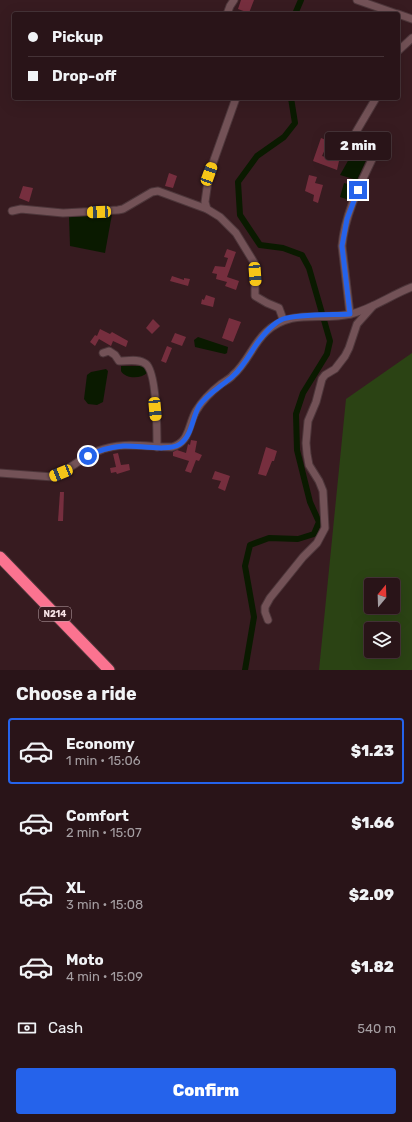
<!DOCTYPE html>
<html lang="en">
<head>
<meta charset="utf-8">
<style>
  body { margin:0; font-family:Rubik,sans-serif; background:#311d21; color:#f1f3f6; height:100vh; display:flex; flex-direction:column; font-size:15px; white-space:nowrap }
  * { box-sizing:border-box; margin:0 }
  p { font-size:13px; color:#a59ea2 }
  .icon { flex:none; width:22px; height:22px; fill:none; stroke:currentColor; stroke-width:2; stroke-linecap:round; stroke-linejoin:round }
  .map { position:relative; height:670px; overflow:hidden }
  .sheet { display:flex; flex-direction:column; background:#291418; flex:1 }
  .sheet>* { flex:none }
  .hud { position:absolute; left:12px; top:12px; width:388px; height:88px; border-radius:4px; box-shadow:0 4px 16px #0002,0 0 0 1px #453337; display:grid; align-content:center; height:88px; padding:0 16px; background:#291418 }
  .needle { width:26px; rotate:19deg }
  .tools { position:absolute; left:364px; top:578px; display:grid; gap:8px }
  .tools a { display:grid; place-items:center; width:36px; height:36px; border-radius:4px; background:#291418; box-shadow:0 4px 16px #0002,0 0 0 1px #453337; font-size:20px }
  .end { position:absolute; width:18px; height:18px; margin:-9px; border:5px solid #2563eb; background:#fff; box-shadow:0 0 0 2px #fff }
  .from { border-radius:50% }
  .bubble { position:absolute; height:28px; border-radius:4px; background:#291418; box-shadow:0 4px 16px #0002,0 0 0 1px #453337; font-size:13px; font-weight:800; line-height:28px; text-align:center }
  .car { position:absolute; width:12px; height:24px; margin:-12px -6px; border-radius:5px; box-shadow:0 0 3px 1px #0007; background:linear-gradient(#f5c518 24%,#345 0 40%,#f5c518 0 76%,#345 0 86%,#f5c518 0) }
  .hud b { display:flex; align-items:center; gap:14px; height:38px; font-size:15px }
  .hud b+b { border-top:1px solid #453337 }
  .hud i { width:10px; height:10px; background:#f1f3f6 }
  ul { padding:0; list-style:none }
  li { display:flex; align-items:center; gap:12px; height:66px; margin:0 8px 6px; padding:0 8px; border:2px solid transparent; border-radius:4px }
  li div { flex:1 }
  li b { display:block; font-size:15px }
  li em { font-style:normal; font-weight:800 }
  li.active { border-color:#2563eb }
  li>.icon { width:36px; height:36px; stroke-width:1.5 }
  h2 { padding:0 16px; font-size:18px; line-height:48px }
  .pay { display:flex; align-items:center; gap:10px; height:44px; padding:0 16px; font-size:15px }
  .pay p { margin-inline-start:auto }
  .primary-button { display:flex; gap:8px; margin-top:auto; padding:8px 16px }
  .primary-button a { flex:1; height:46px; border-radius:4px; background:#2563eb; color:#fff; font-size:16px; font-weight:800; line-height:46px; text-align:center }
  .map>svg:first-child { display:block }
  .green { fill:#2b4314; fill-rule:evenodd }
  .water { fill:#0a1a00 }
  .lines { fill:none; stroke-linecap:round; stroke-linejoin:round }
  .canal { stroke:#0a1a00; stroke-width:6 }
  .building { fill:#762e3e }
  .minor-casing { stroke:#4d363a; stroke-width:9 }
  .highway-casing { stroke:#4d363a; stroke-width:13 }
  .minor { stroke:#735257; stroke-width:7 }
  .highway { stroke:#fb7390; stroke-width:11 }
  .route { stroke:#2563eb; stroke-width:5 }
  .labels { text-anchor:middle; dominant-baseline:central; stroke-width:3.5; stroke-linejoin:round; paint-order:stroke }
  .shield { fill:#371b20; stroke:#bda7ab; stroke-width:1 }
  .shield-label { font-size:9px; font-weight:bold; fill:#f7e3e6 }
</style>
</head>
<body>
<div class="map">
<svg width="412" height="670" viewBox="0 0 412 670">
  <rect width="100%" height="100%" fill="#371b20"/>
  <path class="green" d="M412,353V670H319L346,399ZM371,585H393V607H371ZM371,629H393V651H371Z"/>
  <g class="water">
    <path d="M354,150L368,156L357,180L340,175Z"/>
    <path d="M344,183L355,186L352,201L340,197Z"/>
    <path d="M112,214L105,253L70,246L69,217Z"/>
    <path d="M198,337L228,347L227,353L225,354L195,347L194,340Z"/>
    <path d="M121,366H143L147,369V373C141,379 125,379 121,371Z"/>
    <path d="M106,369L108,371L103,402L97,405L88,404L84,399L87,375L91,372Z"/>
  </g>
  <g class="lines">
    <g class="canal">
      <path d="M295,14L301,0"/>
      <path d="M245,670L254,617L245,566L250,545L269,538L298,539L314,534L319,522L310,502L297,450L296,414L303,393L327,354L330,341L309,268L302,255L283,248L260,245L240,215L238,182L257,156L284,137L295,123L291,98"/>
    </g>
  </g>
  <g class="building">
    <path d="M241,0H254L249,13L238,9Z"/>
    <path d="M321,138L326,140L325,141L335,145L333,149L326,147L322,156L339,161L337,170L313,161Z"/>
    <path d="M169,173L177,176L173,188L165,186Z"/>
    <path d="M309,175L317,177L315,183L323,185L318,203L313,201L314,195L305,191Z"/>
    <path d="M23,186L33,188L29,202L19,198Z"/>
    <path d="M227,249L236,252L227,277L239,281L236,290L225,286L227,282L216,279L217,274L212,273L215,266L225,267L228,258L224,257Z"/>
    <path d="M172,276L184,280V278L190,279L188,286L170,281Z"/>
    <path d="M206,295L215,298L213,307L201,304L202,299L204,300Z"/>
    <path d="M229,318L241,322L233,342L222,338Z"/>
    <path d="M153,319L160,326L152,334L146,328Z"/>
    <path d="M100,329L110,334L112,332L128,341L126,347L113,341L111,346L99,339L95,346L90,342L95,335L97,336Z"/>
    <path d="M175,333L186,337L182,346L171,342Z"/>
    <path d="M167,346L172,348L166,363L161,361Z"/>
    <path d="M191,440L197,441L195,452L202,455L199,461L196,460L191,473L185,471L189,461L173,456V452L177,450L186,453L188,444L190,445Z"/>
    <path d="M266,447L277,451L274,461H272L266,476L258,474Z"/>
    <path d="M118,453L121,465L129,464L130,470L117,474L116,472L111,473L110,468L116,467L113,454Z"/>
    <path d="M215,471L230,476L225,491L218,488L221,481L212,479Z"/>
    <path d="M60,492H64L63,521H58Z"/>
  </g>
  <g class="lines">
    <defs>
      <g id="minor">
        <path d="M357,0L397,14"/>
        <path d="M227,14L230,6L234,0"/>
        <path d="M398,14L412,19"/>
        <path d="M398,51L412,38"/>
        <path d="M236,98L209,174L205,202L207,209L220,217L236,233L255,264V296L267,303L279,308L283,319"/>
        <path d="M12,211L21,209L63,213L118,210L123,209L152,192L158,191L207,209"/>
        <path d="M350,314L342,246C345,212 362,181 376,151L356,140V132L376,98"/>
        <path d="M103,353L109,351L115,355L119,361C127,361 139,358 146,364C157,373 157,432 157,447"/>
        <path d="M0,473L53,477C69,470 82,457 98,451C121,441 148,447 172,447C190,442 188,425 196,411C202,401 212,391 221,384C225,381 230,379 233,375C247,363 253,344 266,332C291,308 321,321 351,314C372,309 391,295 412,287"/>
        <path d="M268,620L265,612V607L270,598L303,557L317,543L325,528L323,491L319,481L309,465L307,454L306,443L308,421L316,402L322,379L325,375L335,369L345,356L349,348L357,324L373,306"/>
      </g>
      <path id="highway" d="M0,557L109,670"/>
    </defs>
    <use href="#minor" class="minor-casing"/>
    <use href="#highway" class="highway-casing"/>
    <use href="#minor" class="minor"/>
    <use href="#highway" class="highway"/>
  </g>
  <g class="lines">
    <path class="route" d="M88,456C99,450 110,447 123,446C138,445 168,452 180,444C192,436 192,418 199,406C208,393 222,386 233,376C244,366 250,353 258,342C265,333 273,323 283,319C298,314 333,315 350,314L342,246L347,219L358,190"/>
  </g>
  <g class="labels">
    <rect class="shield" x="39" y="607" width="32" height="14" rx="3"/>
    <g class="shield-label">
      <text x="55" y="614">N214</text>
    </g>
  </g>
</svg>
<div class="tools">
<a><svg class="needle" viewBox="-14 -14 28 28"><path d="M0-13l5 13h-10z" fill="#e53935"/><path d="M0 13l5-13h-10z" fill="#a59ea2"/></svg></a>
<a><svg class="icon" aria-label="layers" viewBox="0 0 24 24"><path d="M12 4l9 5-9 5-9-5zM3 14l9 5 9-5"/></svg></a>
</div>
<i class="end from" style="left:88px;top:456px"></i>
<i class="end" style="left:358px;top:190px"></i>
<div class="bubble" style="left:325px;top:132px;width:66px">2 min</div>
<i class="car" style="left:209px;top:174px;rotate:20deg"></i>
<i class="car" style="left:99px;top:212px;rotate:267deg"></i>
<i class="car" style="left:255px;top:274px;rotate:176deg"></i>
<i class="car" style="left:155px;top:409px;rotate:175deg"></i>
<i class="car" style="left:61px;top:473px;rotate:248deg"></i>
<div class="hud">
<b><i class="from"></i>Pickup</b>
<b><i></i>Drop-off</b>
</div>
</div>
<section class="sheet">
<h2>Choose a ride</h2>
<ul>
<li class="active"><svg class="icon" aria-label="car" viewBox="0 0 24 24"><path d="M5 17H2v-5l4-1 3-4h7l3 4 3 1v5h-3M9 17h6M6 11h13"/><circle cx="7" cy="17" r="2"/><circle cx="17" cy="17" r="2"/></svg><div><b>Economy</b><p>1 min · 15:06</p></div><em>$1.23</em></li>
<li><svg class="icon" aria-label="car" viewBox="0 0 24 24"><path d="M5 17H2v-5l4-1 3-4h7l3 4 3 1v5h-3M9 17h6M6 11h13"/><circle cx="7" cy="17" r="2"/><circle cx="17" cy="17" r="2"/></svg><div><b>Comfort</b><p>2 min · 15:07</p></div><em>$1.66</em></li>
<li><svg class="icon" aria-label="car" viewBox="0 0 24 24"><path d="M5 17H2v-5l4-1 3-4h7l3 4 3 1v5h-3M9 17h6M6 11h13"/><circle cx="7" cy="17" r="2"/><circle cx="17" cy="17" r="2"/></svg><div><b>XL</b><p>3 min · 15:08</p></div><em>$2.09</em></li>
<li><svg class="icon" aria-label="car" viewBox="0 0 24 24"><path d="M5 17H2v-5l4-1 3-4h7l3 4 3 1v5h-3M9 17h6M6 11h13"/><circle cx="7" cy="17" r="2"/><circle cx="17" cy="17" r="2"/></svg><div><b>Moto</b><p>4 min · 15:09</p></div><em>$1.82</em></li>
</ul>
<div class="pay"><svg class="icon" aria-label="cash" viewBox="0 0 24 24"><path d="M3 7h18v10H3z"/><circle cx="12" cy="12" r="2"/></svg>Cash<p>540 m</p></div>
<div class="primary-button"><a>Confirm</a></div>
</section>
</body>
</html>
